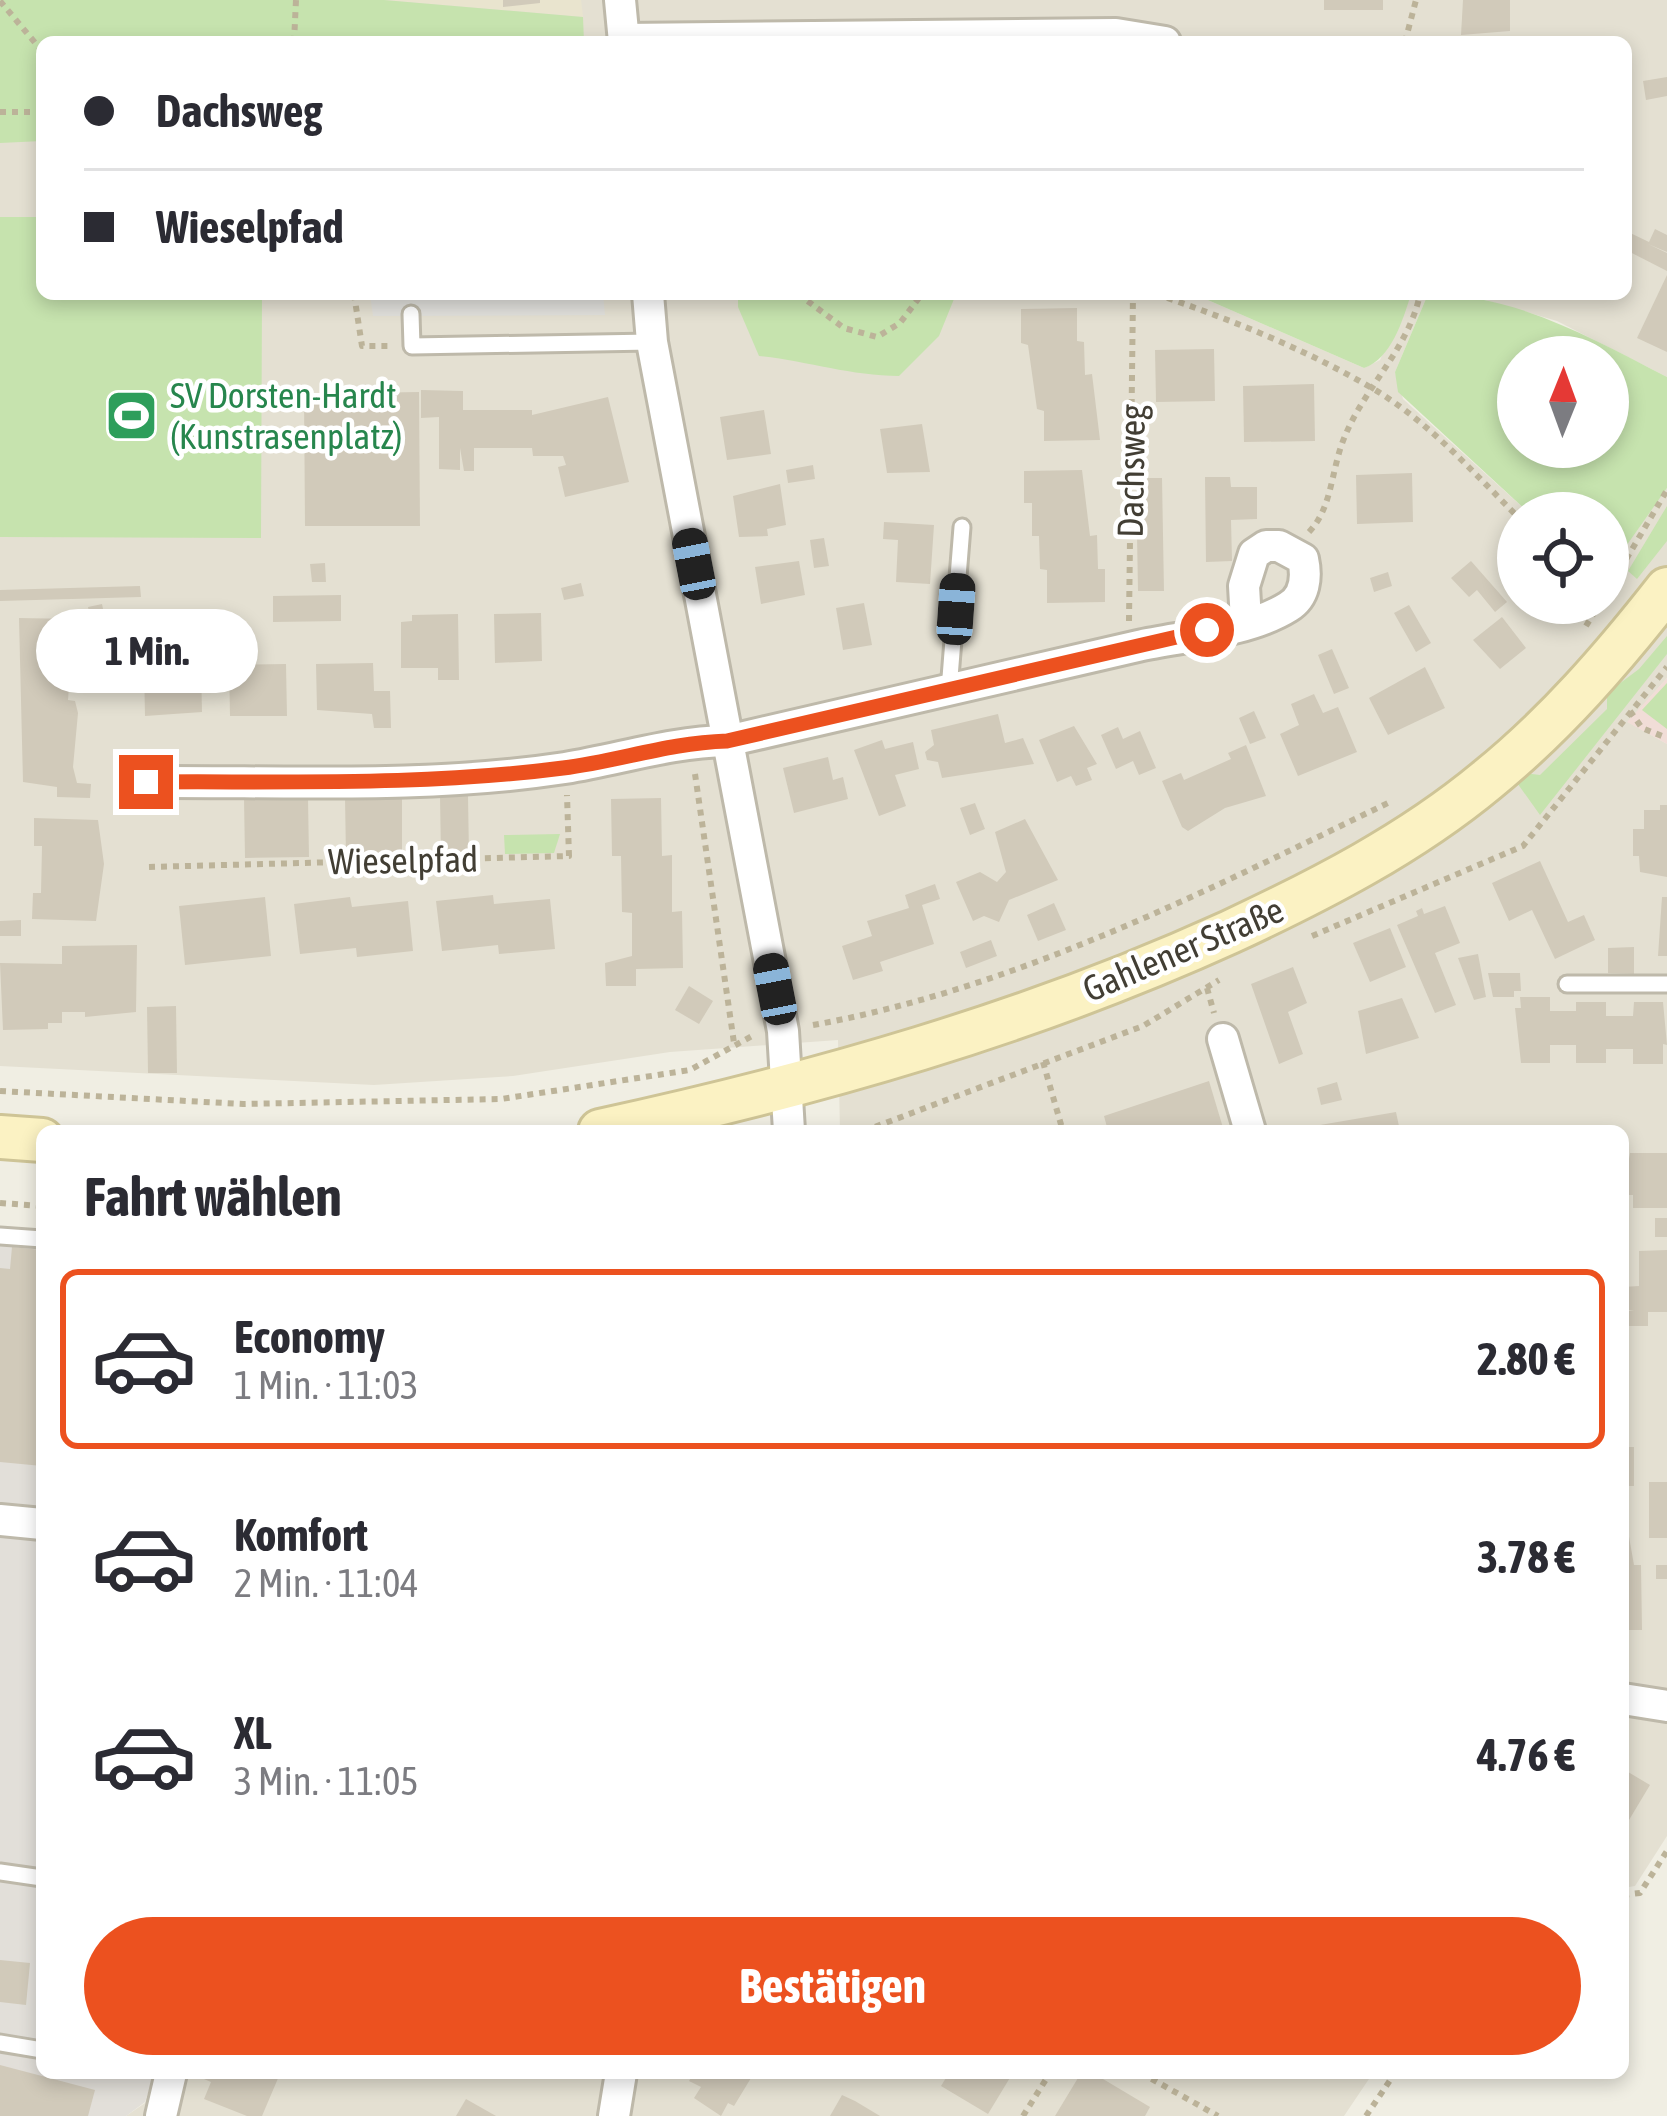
<!DOCTYPE html>
<html lang="de">
<head>
<meta charset="utf-8">
<style>
  body { margin:0; font-family:"Asap Condensed",sans-serif; background:#f2f2f3; color:#2b2b33; height:100vh; display:flex; flex-direction:column; font-size:45px; white-space:nowrap }
  * { box-sizing:border-box; margin:0 }
  p { font-size:39px; color:#7c7c81 }
  .icon { flex:none; width:66px; height:66px; fill:none; stroke:currentColor; stroke-width:2; stroke-linecap:round; stroke-linejoin:round }
  .map { position:relative; flex:1; overflow:hidden }
  .sheet { position:absolute; left:36px; top:1125px; width:1593px; height:954px; display:flex; flex-direction:column; background:#fff; border-radius:18px; box-shadow:0 6px 18px #0003 }
  .sheet>* { flex:none }
  .hud { position:absolute; left:36px; top:36px; width:1596px; height:264px; border-radius:18px; box-shadow:0 6px 18px #0003; display:grid; align-content:center; height:264px; padding:0 48px; background:#fff }
  .needle { width:78px; rotate:1deg }
  .fabs { position:absolute; left:1497px; top:336px; display:grid; gap:24px }
  .fabs a { display:grid; place-items:center; width:132px; height:132px; border-radius:50%; background:#fff; box-shadow:0 6px 18px #0003; font-size:60px }
  .end { position:absolute; width:54px; height:54px; margin:-27px; border:15px solid #ec511f; background:#fff; box-shadow:0 0 0 6px #fff }
  .from { border-radius:50% }
  .bubble { position:absolute; height:84px; border-radius:42px; background:#fff; box-shadow:0 6px 18px #0003; font-size:39px; font-weight:700; line-height:84px; text-align:center }
  .car { position:absolute; width:36px; height:72px; margin:-36px -18px; border-radius:15px; box-shadow:0 0 9px 3px #0007; background:linear-gradient(#222 24%,#8ab4d8 0 40%,#222 0 76%,#8ab4d8 0 86%,#222 0) }
  .hud b { display:flex; align-items:center; gap:42px; height:114px; font-size:45px }
  .hud b+b { border-top:3px solid #e1e1e2 }
  .hud i { width:30px; height:30px; background:#2b2b33 }
  ul { padding:0; list-style:none }
  li { display:flex; align-items:center; gap:36px; height:180px; margin:0 24px 18px; padding:0 24px; border:6px solid transparent; border-radius:18px }
  li div { flex:1 }
  li b { display:block; font-size:45px }
  li em { font-style:normal; font-weight:700 }
  li.current { border-color:#ec511f }
  li>.icon { width:108px; height:108px; stroke-width:1.5 }
  h2 { padding:0 48px; font-size:54px; line-height:144px }
  .cta { display:flex; gap:24px; margin-top:auto; padding:24px 48px }
  .cta a { flex:1; height:138px; border-radius:72px; background:#ec511f; color:#fff; font-size:48px; font-weight:700; line-height:138px; text-align:center }
  .map>svg:first-child { display:block }
  .residential { fill:#e4e0d2 }
  .industrial { fill:#e2dfd9 }
  .education { fill:#e9e4ce }
  .medical { fill:#f1ddd7 }
  .green { fill:#c6e3ae; fill-rule:evenodd }
  .parking { fill:#e1e0dc }
  .building { fill:#d1caba }
  .lines { fill:none; stroke-linecap:round; stroke-linejoin:round }
  .service-casing { stroke:#beb9aa; stroke-width:21 }
  .minor-casing { stroke:#beb9aa; stroke-width:36 }
  .secondary-casing { stroke:#cec496; stroke-width:48 }
  .path { stroke:#bcb399; stroke-width:6; stroke-dasharray:6 6; stroke-linecap:butt }
  .service { stroke:#fff; stroke-width:15 }
  .minor { stroke:#fff; stroke-width:30 }
  .secondary { stroke:#fbf2c3; stroke-width:42 }
  .route { stroke:#ec511f; stroke-width:15 }
  .labels { text-anchor:middle; dominant-baseline:central; stroke-width:9; stroke-linejoin:round; paint-order:stroke }
  .leisure-label { font-size:36px; fill:#27864d; stroke:#fff; text-anchor:start }
  .street-label { font-size:36px; fill:#423e34; stroke:#fff }
</style>
</head>
<body>
<div class="map">
<svg width="1667" height="2116" viewBox="0 0 1667 2116">
  <rect width="100%" height="100%" fill="#f0eee3"/>
  <g class="residential">
    <path d="M0,0H1667V377L1557,321L1465,294H1626V42H42V294H1194L1364,368L1380,360L1411,294H1428L1395,372L1403,399L1529,513H1518V603H1608V567L1667,488V678L1628,722L1667,744V1836L1635,1886L1623,1888V1131H840L838,1040L670,1052L513,1076L374,1085L0,1066Z"/>
    <path d="M155,2073H1373L1344,2116H106H126L145,2103Z"/>
  </g>
  <path class="industrial" d="M0,1227L42,1229V2073H155L145,2102L126,2116H0Z"/>
  <path class="education" d="M384,0H581L583,17Z"/>
  <path class="medical" d="M1667,678V744L1627,722Z"/>
  <g class="green">
    <path d="M0,0H384L583,17L584,42H42V141L0,143Z"/>
    <path d="M0,217H42V294H262L261,538L0,537Z"/>
    <path d="M738,294H956L939,336L899,376C851,376 807,361 759,356L738,307Z"/>
    <path d="M1194,294H1411C1403,320 1391,359 1364,368Z"/>
    <path d="M1428,294C1515,294 1591,338 1667,377V488L1610,569L1608,513H1529L1398,392L1395,372ZM1518,357H1608V447H1518Z"/>
    <path d="M1667,506V541L1637,579L1628,571Z"/>
    <path d="M1667,636V654L1540,815L1515,780L1524,773L1540,775L1607,709V693L1639,669Z"/>
    <path d="M1667,683V729L1642,710Z"/>
    <path d="M560,834L554,853L505,854L504,835Z"/>
  </g>
  <path class="parking" d="M370,294H603L605,315L373,316Z"/>
  <g class="building">
    <path d="M503,0H540V3L503,7Z"/>
    <rect x="1324" y="0" width="59" height="10"/>
    <path d="M1463,0H1510V31L1461,35Z"/>
    <path d="M1667,77V96L1646,100L1643,81Z"/>
    <path d="M1655,229L1667,235V252L1648,244L1667,253V271L1626,250V231L1649,242Z"/>
    <path d="M1667,275V352L1637,338Z"/>
    <path d="M1077,308V341L1084,342L1085,375L1092,374L1100,440L1044,441V411L1037,409L1028,345L1021,343V309Z"/>
    <path d="M1214,349L1215,401L1156,402L1155,350Z"/>
    <path d="M1314,384L1315,441L1244,442L1243,386Z"/>
    <path d="M421,390L463,391V410H532V415L608,397L629,482L565,497L558,467L566,465L563,456H533L532,448H474V471H464L460,448V470L439,469V417L421,418Z"/>
    <path d="M419,392L420,526H305L304,394Z"/>
    <path d="M764,410L771,454L727,460L720,417Z"/>
    <path d="M922,424L930,472L887,473L880,429Z"/>
    <path d="M813,465L815,479L788,483L786,470Z"/>
    <path d="M1082,470L1090,536L1097,535L1098,569H1105V602L1047,603V570L1040,569L1039,536H1032V503H1024V471Z"/>
    <path d="M1412,473L1413,522L1357,524L1356,475Z"/>
    <path d="M1205,477H1230L1231,487H1257V519L1231,520L1232,561L1206,562Z"/>
    <path d="M1136,478H1162L1164,591H1138Z"/>
    <path d="M780,484L786,525L767,529L768,536L739,537L733,496Z"/>
    <path d="M884,522L934,525L930,584L896,582L898,540L883,539Z"/>
    <path d="M824,538L829,566L814,568L810,540Z"/>
    <path d="M799,561L805,595L761,604L755,567Z"/>
    <path d="M1471,561L1507,602L1495,612L1477,590L1469,597L1451,578Z"/>
    <path d="M325,563L326,582H312L310,564Z"/>
    <path d="M1388,572L1392,586L1374,592L1370,578Z"/>
    <path d="M581,583L584,596L564,600L561,588Z"/>
    <path d="M140,586L141,597L0,601V590Z"/>
    <path d="M341,595V621L273,622V596Z"/>
    <path d="M864,603L872,645L843,650L836,608Z"/>
    <path d="M102,604L107,628L93,631L88,607Z"/>
    <path d="M1409,605L1431,643L1416,652L1394,613Z"/>
    <path d="M541,613L542,661L495,663L494,614Z"/>
    <path d="M458,614L459,680H438V668H401V622L412,621V615Z"/>
    <path d="M1502,617L1526,648L1500,669L1473,640Z"/>
    <path d="M19,618L74,619L68,700L75,701L78,713L73,767L77,783L91,784L90,798L57,797V787L23,782Z"/>
    <path d="M198,631H231V659L198,660Z"/>
    <path d="M1332,649L1349,688L1334,694L1318,655Z"/>
    <path d="M373,663L374,691H390L391,728H374L372,714L317,710L316,664Z"/>
    <path d="M286,664L287,716H230L229,665Z"/>
    <path d="M144,667H201L202,712L145,716Z"/>
    <path d="M1425,667L1445,708L1388,735L1369,698Z"/>
    <path d="M1314,694L1323,713L1338,707L1357,752L1298,776L1280,734L1299,725L1291,704Z"/>
    <path d="M1254,711L1266,738L1250,744L1239,718Z"/>
    <path d="M998,714L1005,743L1023,738L1034,764L942,778L938,762L927,760L925,752L934,745L931,730Z"/>
    <path d="M1074,726L1097,764L1087,768L1092,780L1076,786L1071,776L1057,782L1039,740Z"/>
    <path d="M1118,727L1123,739L1140,731L1156,768L1139,775L1133,761L1116,769L1101,735Z"/>
    <path d="M882,740L885,749L913,742L919,769L895,775L906,806L879,816L854,750Z"/>
    <path d="M1246,745L1266,796L1225,808L1188,831L1182,827L1162,781L1181,773L1184,780L1231,759L1228,753Z"/>
    <path d="M828,757L833,780L843,777L848,799L794,813L783,768Z"/>
    <path d="M468,796L469,855H441L440,797Z"/>
    <path d="M402,797V857H346L345,798Z"/>
    <path d="M308,798L309,857L245,858L244,799Z"/>
    <path d="M661,798L662,856L672,855V912L682,911L683,968L636,969V986H606L605,963L632,956V913L622,912L621,856H612L611,799Z"/>
    <path d="M975,803L985,829L970,835L960,808Z"/>
    <path d="M1660,805H1667V877L1640,872L1639,856H1633V829H1644V810H1660Z"/>
    <path d="M34,818L98,820L104,864L96,921L32,919L33,893H41L42,846H34Z"/>
    <path d="M1025,819L1058,880L1009,900L999,922L984,916L973,921L956,882L980,872L997,882L1006,872L995,832Z"/>
    <path d="M1540,861L1568,922L1584,915L1595,940L1555,959L1532,910L1509,921L1492,883Z"/>
    <path d="M935,884L940,899L922,905L934,944L880,962L883,971L853,980L842,946L872,936L867,921L909,908L905,895Z"/>
    <path d="M493,895L494,904L550,899L555,949L499,954L498,945L442,951L436,901Z"/>
    <path d="M265,897L271,956L185,965L179,906Z"/>
    <path d="M350,897L352,907L408,901L413,951L357,957L356,948L300,954L294,904Z"/>
    <path d="M1662,897H1667V956H1658Z"/>
    <path d="M1054,903L1066,930L1038,941L1027,915Z"/>
    <path d="M1445,906L1460,943L1435,953L1456,1005L1435,1013L1397,925L1418,916L1416,911L1422,908L1424,914Z"/>
    <path d="M21,920V936H0V921Z"/>
    <path d="M1390,928L1406,967L1370,982L1353,943Z"/>
    <path d="M991,940L997,956L966,968L960,952Z"/>
    <path d="M137,945L136,1012L85,1017V1012H62V1023H48V1029L3,1030L0,963L62,964V946Z"/>
    <path d="M1634,947V974L1608,973V948Z"/>
    <path d="M1478,954L1486,997L1474,1000L1458,958Z"/>
    <path d="M1293,967L1307,1003L1288,1012L1303,1054L1279,1064L1251,984Z"/>
    <path d="M1488,973H1520L1521,991H1514V997H1493Z"/>
    <path d="M689,986L713,1001L699,1024L675,1010Z"/>
    <path d="M1520,997H1550V1011H1576V1002H1606V1016H1633L1634,1002H1663L1667,1045L1663,1044V1064H1633V1049H1606V1063H1576V1045H1550V1063H1521L1515,1008H1521Z"/>
    <path d="M1402,998L1419,1038L1366,1054L1358,1011Z"/>
    <path d="M176,1006L177,1073H148L147,1007Z"/>
    <path d="M1209,1081L1224,1131H1108L1104,1116Z"/>
    <path d="M1337,1082L1342,1100L1321,1105L1317,1088Z"/>
    <path d="M1396,1112L1400,1131H1322L1320,1125Z"/>
    <path d="M1630,1153H1667V1208H1633V1195H1623Z"/>
    <rect x="1655" y="1218" width="12" height="19"/>
    <path d="M12,1247L42,1250V1466L0,1462V1268L10,1269Z"/>
    <path d="M1667,1250V1312H1648V1326H1623V1312L1634,1310H1623V1287L1639,1286V1251Z"/>
    <rect x="1623" y="1447" width="11" height="39"/>
    <rect x="1649" y="1482" width="18" height="56"/>
    <path d="M1623,1531H1628L1634,1565H1641L1642,1630H1623Z"/>
    <rect x="1656" y="1565" width="11" height="14"/>
    <path d="M1623,1769L1650,1785L1626,1825L1623,1823Z"/>
    <path d="M0,1960L30,1963L26,2005L0,2002Z"/>
    <path d="M0,2065L95,2090L88,2116H0Z"/>
    <path d="M206,2073H271L279,2076L262,2116H247L204,2099L211,2082L204,2079Z"/>
    <path d="M694,2073H754L734,2106L728,2103L721,2116L694,2098L701,2087L689,2081Z"/>
    <path d="M949,2073H1006L1011,2076L988,2114L941,2086Z"/>
    <path d="M1081,2073L1103,2079L1150,2107L1145,2116H1055Z"/>
    <path d="M842,2095L855,2101L880,2116H830Z"/>
    <path d="M466,2099L496,2116H456Z"/>
  </g>
  <g class="lines">
    <defs>
      <g id="service">
        <path d="M411,314L412,346L652,342"/>
        <path d="M949,690L962,527"/>
        <path d="M1567,984H1667"/>
        <path d="M0,1236L42,1239"/>
        <path d="M0,1872L42,1878"/>
        <path d="M0,2043L42,2050"/>
      </g>
      <g id="minor">
        <path d="M620,0L624,42"/>
        <path d="M624,39L1116,34L1165,42"/>
        <path d="M648,294L652,342L783,1031L789,1131"/>
        <path d="M145,782C284,781 427,789 565,768C621,759 670,742 727,741C864,710 1001,678 1138,646C1184,636 1248,632 1288,607C1305,597 1307,577 1303,559L1279,546H1266L1254,554L1244,586L1246,621"/>
        <path d="M1223,1039L1250,1131"/>
        <path d="M0,1520L42,1524"/>
        <path d="M1623,1699L1667,1706"/>
        <path d="M161,2116L171,2073"/>
        <path d="M614,2116L621,2073"/>
      </g>
      <g id="secondary">
        <path d="M600,1131C816,1084 1028,1024 1230,932C1320,890 1410,844 1487,780C1555,725 1613,658 1667,589"/>
        <path d="M0,1137L42,1140"/>
      </g>
    </defs>
    <use href="#service" class="service-casing"/>
    <use href="#minor" class="minor-casing"/>
    <use href="#secondary" class="secondary-casing"/>
    <g class="path">
      <path d="M0,1L42,51"/>
      <path d="M294,42L296,0"/>
      <path d="M1405,42L1416,0"/>
      <path d="M0,112H42"/>
      <path d="M354,294L362,346H390"/>
      <path d="M798,294L844,328L877,337L900,323L922,294"/>
      <path d="M1156,294C1229,319 1303,348 1370,387C1426,419 1473,472 1518,517"/>
      <path d="M1309,532C1333,507 1331,468 1345,436C1365,387 1409,348 1420,294"/>
      <path d="M1608,590L1667,490"/>
      <path d="M1129,621L1133,294"/>
      <path d="M1586,626L1600,603"/>
      <path d="M1630,711L1642,728L1667,738"/>
      <path d="M695,774L734,1043"/>
      <path d="M149,867L569,856L567,795"/>
      <path d="M1312,936L1523,846L1667,667"/>
      <path d="M1207,988L1214,1013"/>
      <path d="M813,1025C1015,989 1208,890 1392,801"/>
      <path d="M1043,1062L1062,1128L1055,1131"/>
      <path d="M0,1091L243,1104L501,1099L690,1070L752,1036"/>
      <path d="M864,1131L1143,1026L1219,980"/>
      <path d="M0,1203L42,1206"/>
      <path d="M1623,1895L1640,1893L1667,1851"/>
      <path d="M1141,2073L1218,2116"/>
      <path d="M1023,2116L1050,2073"/>
      <path d="M1366,2116L1395,2073"/>
    </g>
    <use href="#service" class="service"/>
    <use href="#minor" class="minor"/>
    <use href="#secondary" class="secondary"/>
  </g>
  <g class="lines">
    <path class="route" d="M146,782C284,781 425,786 563,768C620,761 667,743 727,741L1207,630"/>
  </g>
  <defs>
    <symbol id="stadium-square" viewBox="-11 -11 22 22"><rect x="-9" y="-9" width="18" height="18" rx="4" fill="#2e9e5b" stroke="#fff"/><path d="M0-5a6.5 5 0 1 0 0 10a6.5 5 0 1 0 0-10ZM-3.5-1.8h7v3.6h-7Z" fill="#fff"/></symbol>
  </defs>
  <g fill-rule="evenodd">
    <use href="#stadium-square" x="102" y="386" width="59" height="59"/>
  </g>
  <g class="labels">
    <g class="leisure-label">
      <text x="170" y="395">SV Dorsten-Hardt<tspan x="170" dy="41">(Kunstrasenplatz)</tspan></text>
    </g>
    <g class="street-label">
      <text transform="translate(1131 471) rotate(-89)">Dachsweg</text>
      <text transform="translate(403 860) rotate(-1)">Wieselpfad</text>
      <text transform="translate(1183 949) rotate(-23)">Gahlener Straße</text>
    </g>
  </g>
</svg>
<div class="fabs">
<a><svg class="needle" viewBox="-14 -14 28 28"><path d="M0-13l5 13h-10z" fill="#e53935"/><path d="M0 13l5-13h-10z" fill="#7c7c81"/></svg></a>
<a><svg class="icon" aria-label="locate" viewBox="0 0 24 24"><circle cx="12" cy="12" r="6"/><path d="M12 2v4M12 18v4M2 12h4M18 12h4"/></svg></a>
</div>
<i class="end from" style="left:1207px;top:630px"></i>
<i class="end" style="left:146px;top:782px"></i>
<div class="bubble" style="left:36px;top:609px;width:222px">1 Min.</div>
<i class="car" style="left:694px;top:564px;rotate:349deg"></i>
<i class="car" style="left:956px;top:609px;rotate:4deg"></i>
<i class="car" style="left:775px;top:989px;rotate:349deg"></i>
<div class="hud">
<b><i class="from"></i>Dachsweg</b>
<b><i></i>Wieselpfad</b>
</div>
<section class="sheet">
<h2>Fahrt wählen</h2>
<ul>
<li class="current"><svg class="icon" aria-label="car" viewBox="0 0 24 24"><path d="M5 17H2v-5l4-1 3-4h7l3 4 3 1v5h-3M9 17h6M6 11h13"/><circle cx="7" cy="17" r="2"/><circle cx="17" cy="17" r="2"/></svg><div><b>Economy</b><p>1 Min. · 11:03</p></div><em>2.80 €</em></li>
<li><svg class="icon" aria-label="car" viewBox="0 0 24 24"><path d="M5 17H2v-5l4-1 3-4h7l3 4 3 1v5h-3M9 17h6M6 11h13"/><circle cx="7" cy="17" r="2"/><circle cx="17" cy="17" r="2"/></svg><div><b>Komfort</b><p>2 Min. · 11:04</p></div><em>3.78 €</em></li>
<li><svg class="icon" aria-label="car" viewBox="0 0 24 24"><path d="M5 17H2v-5l4-1 3-4h7l3 4 3 1v5h-3M9 17h6M6 11h13"/><circle cx="7" cy="17" r="2"/><circle cx="17" cy="17" r="2"/></svg><div><b>XL</b><p>3 Min. · 11:05</p></div><em>4.76 €</em></li>
</ul>
<div class="cta"><a>Bestätigen</a></div>
</section>
</div>
</body>
</html>
